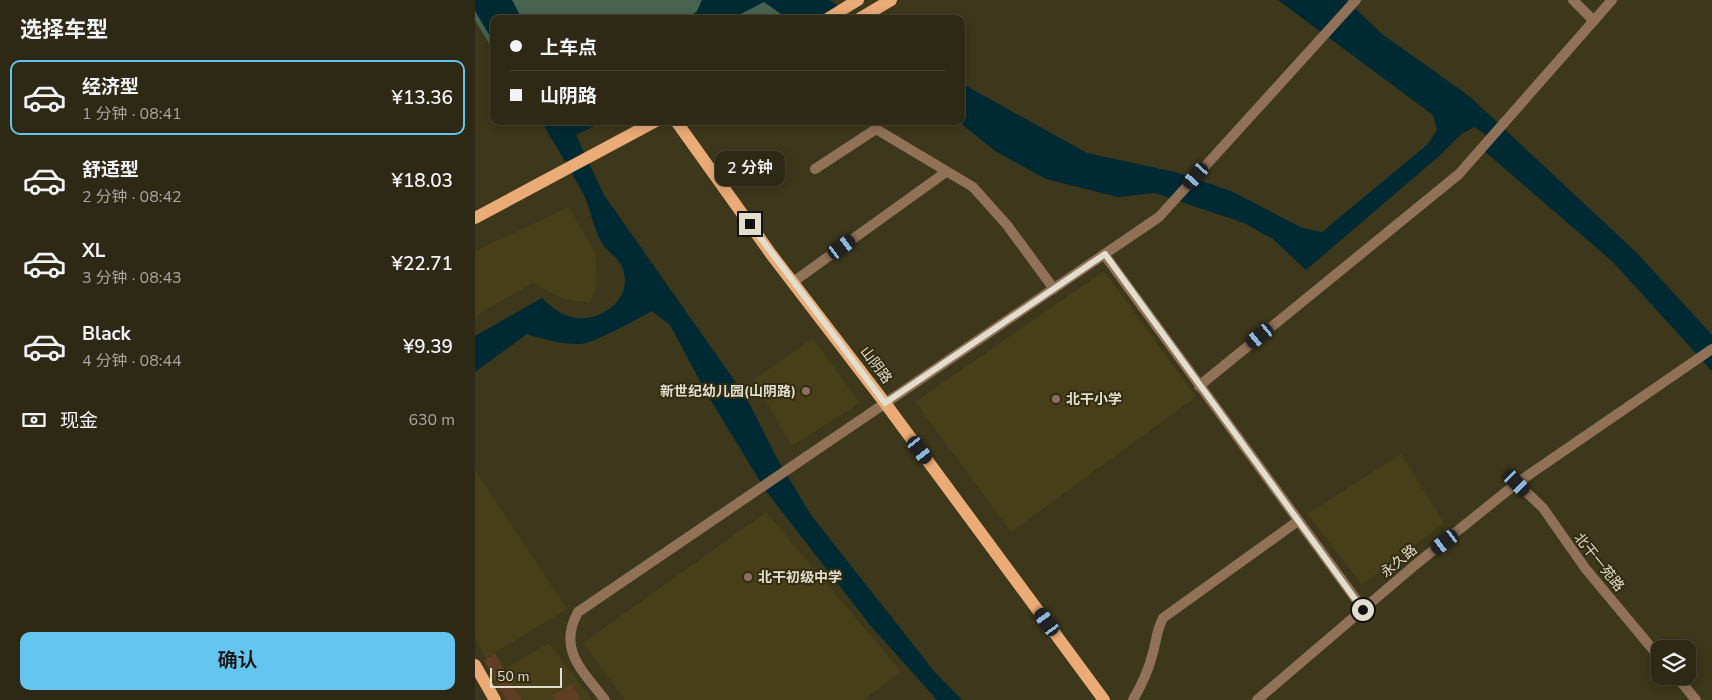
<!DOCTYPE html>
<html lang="zh">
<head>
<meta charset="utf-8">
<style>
  body { margin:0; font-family:"Nunito Sans","Noto Sans SC",sans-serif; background:#3a3522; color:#f1f3f6; height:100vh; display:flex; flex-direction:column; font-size:19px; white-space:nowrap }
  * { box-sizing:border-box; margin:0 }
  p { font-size:16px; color:#a7a6a0 }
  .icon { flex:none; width:28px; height:28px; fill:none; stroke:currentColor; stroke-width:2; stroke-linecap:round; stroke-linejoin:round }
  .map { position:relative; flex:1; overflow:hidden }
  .drawer { display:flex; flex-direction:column; background:#2e2914; width:475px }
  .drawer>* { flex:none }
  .top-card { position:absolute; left:15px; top:15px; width:475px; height:110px; border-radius:10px; box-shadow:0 2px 12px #0003,0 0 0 1px #494534; display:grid; align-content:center; height:110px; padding:0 20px; background:#2e2914 }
  .tools { position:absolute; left:1176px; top:640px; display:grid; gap:10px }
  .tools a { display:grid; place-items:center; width:45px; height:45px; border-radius:10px; background:#2e2914; box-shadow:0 2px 12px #0003,0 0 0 1px #494534; font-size:25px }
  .scale { position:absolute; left:15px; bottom:12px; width:72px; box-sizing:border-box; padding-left:5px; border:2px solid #e1decd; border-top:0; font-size:14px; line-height:18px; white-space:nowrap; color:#e1decd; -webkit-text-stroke:4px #332d11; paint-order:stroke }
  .end { position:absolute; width:22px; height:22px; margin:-11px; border:6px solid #e1decd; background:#111; box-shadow:0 0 0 2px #111 }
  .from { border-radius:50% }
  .bubble { position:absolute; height:35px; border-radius:10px; background:#2e2914; box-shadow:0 2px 12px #0003,0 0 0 1px #494534; font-size:16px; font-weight:600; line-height:35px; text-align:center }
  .car { position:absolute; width:15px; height:30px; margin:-15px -8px; border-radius:6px; box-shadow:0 0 4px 1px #0007; background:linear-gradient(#222 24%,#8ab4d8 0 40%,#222 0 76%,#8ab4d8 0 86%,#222 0) }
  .top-card b { display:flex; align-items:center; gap:18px; height:48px; font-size:19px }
  .top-card b+b { border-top:1px solid #494534 }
  .top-card i { width:12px; height:12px; background:#f1f3f6 }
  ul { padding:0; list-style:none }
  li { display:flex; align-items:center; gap:15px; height:75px; margin:0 10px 8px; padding:0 10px; border:2px solid transparent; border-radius:10px }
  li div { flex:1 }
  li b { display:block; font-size:19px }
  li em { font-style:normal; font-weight:600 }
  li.current { border-color:#64c5ee }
  li>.icon { width:45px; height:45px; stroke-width:1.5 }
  h2 { padding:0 20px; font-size:22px; line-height:60px }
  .pay { display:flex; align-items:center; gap:12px; height:55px; padding:0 20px; font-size:19px }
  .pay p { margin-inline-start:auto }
  .action { display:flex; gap:10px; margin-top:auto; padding:10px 20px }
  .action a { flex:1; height:58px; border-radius:10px; background:#64c5ee; color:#111; font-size:20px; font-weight:600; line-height:58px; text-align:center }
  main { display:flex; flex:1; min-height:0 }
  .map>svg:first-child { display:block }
  .built { fill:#463f1a }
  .green { fill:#496351 }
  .water { fill:#002a33 }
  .building { fill:#5f3e26 }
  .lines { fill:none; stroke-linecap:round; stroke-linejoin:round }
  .minor { stroke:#917258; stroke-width:10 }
  .major { stroke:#eaab76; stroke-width:12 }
  .route { stroke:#e1decd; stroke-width:6 }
  .education-dot { fill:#8d6e63; stroke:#332d11; stroke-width:2 }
  .labels { text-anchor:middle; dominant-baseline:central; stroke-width:4; stroke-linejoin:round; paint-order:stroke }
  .street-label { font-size:14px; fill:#e1decd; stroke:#332d11 }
  .poi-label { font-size:14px; font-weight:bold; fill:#e1decd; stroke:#332d11; text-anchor:start }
</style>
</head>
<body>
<main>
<section class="drawer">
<h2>选择车型</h2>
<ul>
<li class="current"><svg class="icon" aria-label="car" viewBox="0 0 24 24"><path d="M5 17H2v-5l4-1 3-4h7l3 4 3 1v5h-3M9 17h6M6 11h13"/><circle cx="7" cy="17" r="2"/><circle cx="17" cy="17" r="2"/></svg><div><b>经济型</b><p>1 分钟 · 08:41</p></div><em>¥13.36</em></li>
<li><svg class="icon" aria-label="car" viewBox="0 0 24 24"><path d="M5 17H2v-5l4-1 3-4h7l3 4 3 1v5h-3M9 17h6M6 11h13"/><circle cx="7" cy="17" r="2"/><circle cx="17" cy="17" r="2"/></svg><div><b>舒适型</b><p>2 分钟 · 08:42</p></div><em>¥18.03</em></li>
<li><svg class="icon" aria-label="car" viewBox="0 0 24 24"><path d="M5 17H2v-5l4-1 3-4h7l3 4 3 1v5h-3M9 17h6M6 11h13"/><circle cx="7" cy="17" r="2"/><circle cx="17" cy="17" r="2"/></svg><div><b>XL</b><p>3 分钟 · 08:43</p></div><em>¥22.71</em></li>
<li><svg class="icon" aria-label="car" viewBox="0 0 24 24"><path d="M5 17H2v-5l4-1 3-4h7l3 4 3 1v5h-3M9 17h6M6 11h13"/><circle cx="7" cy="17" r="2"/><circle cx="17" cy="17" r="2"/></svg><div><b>Black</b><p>4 分钟 · 08:44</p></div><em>¥9.39</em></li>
</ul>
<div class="pay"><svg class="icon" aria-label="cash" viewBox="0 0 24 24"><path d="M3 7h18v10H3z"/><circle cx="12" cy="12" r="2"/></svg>现金<p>630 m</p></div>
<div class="action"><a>确认</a></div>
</section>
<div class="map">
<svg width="1237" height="700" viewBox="0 0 1237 700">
  <rect width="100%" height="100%" fill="#3d371b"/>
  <g class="built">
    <path d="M94,207L121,254L122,285L115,303L88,299L58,283L5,313L0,319V251Z"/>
    <path d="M629,271L721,397L536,532L440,402Z"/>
    <path d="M338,338L385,403L317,446L278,380Z"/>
    <path d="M926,454L969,523L887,585L832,514Z"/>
    <path d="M0,470L92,609L11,658L0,638Z"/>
    <path d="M291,512L426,671L389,700H150L108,643Z"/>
    <path d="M74,643L117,700H28L15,677Z"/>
  </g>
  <path class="green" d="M0,0H357L323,19H19V52L0,20Z"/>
  <g class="water">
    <path d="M0,0H37L47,19H19V43L0,11Z"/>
    <path d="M227,0H355L380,19H313L289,2L256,19H212L222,11Z"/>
    <path d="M803,0H871L907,34L994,96L1162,253L1237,335V371L1138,262L1007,149L1011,135L1000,127L986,134L963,157L831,270L798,239L769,223L680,193L643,197L571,179L520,151L483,121H486V83L612,153L700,172L756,191L827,228L847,232L953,144L962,130L958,115Z"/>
    <path d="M66,121H129L101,135L129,195L271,397L304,462L336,515L459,671L487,700H462L395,625L291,491L232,394L195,325L177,311C162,319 121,342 106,344C89,345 68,339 52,334L0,372V336L67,298C81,312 96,322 117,317C137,312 154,295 149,273C147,259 134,254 127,243C118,228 116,209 108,193C95,169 80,145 66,121Z"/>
  </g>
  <g class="building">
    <path d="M20,653L46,700H32L9,660Z"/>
    <path d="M97,684L106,700H81L78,695Z"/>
  </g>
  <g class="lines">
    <g class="minor">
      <path d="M1098,0L1119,21"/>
      <path d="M340,169L401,129L498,187L532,225L579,289"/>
      <path d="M629,254L888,609"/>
      <path d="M318,282L471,172"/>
      <path d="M724,386L984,174L1137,0"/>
      <path d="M1042,483L1068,508L1110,568L1185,658"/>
      <path d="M1201,676L1221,700"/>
      <path d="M130,700C108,671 82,650 103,612L684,217L881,0"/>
      <path d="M658,700C666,686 673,672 677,656C682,641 680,634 688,618L823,521"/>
      <path d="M782,700L940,565L1042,483L1237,349"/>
    </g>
    <g class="major">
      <path d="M352,19L383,0"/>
      <path d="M384,19L416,0"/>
      <path d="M201,121L296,254L410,403L629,700"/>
      <path d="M0,218L181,121"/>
      <path d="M0,665L20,700"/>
    </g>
  </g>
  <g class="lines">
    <path class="route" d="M275,224L410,403L630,254L888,610"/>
  </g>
  <g class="education-dot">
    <circle cx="331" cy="391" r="5"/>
    <circle cx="581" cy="399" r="5"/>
    <circle cx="273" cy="577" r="5"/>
  </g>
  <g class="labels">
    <g class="street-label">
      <text transform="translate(401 365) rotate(53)">山阴路</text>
      <text transform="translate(924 561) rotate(-40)">永久路</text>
      <text transform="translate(1124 562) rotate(51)">北干一苑路</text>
    </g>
    <g class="poi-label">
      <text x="321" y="391" text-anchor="end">新世纪幼儿园(山阴路)</text>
      <text x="591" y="399">北干小学</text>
      <text x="283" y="577">北干初级中学</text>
    </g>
  </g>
</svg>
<div class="tools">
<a><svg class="icon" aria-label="layers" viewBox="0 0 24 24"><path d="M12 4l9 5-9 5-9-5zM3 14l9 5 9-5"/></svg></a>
</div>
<div class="scale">50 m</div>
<i class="end from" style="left:888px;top:610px"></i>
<i class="end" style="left:275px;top:224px"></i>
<div class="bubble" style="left:240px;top:151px;width:70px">2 分钟</div>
<i class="car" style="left:721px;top:176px;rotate:221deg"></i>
<i class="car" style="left:367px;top:247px;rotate:54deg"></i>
<i class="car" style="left:785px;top:336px;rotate:231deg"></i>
<i class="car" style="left:445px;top:450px;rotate:143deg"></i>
<i class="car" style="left:1042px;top:483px;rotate:135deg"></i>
<i class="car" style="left:970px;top:542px;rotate:232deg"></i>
<i class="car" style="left:572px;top:622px;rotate:324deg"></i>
<div class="top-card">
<b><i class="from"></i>上车点</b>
<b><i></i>山阴路</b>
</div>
</div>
</main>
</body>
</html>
